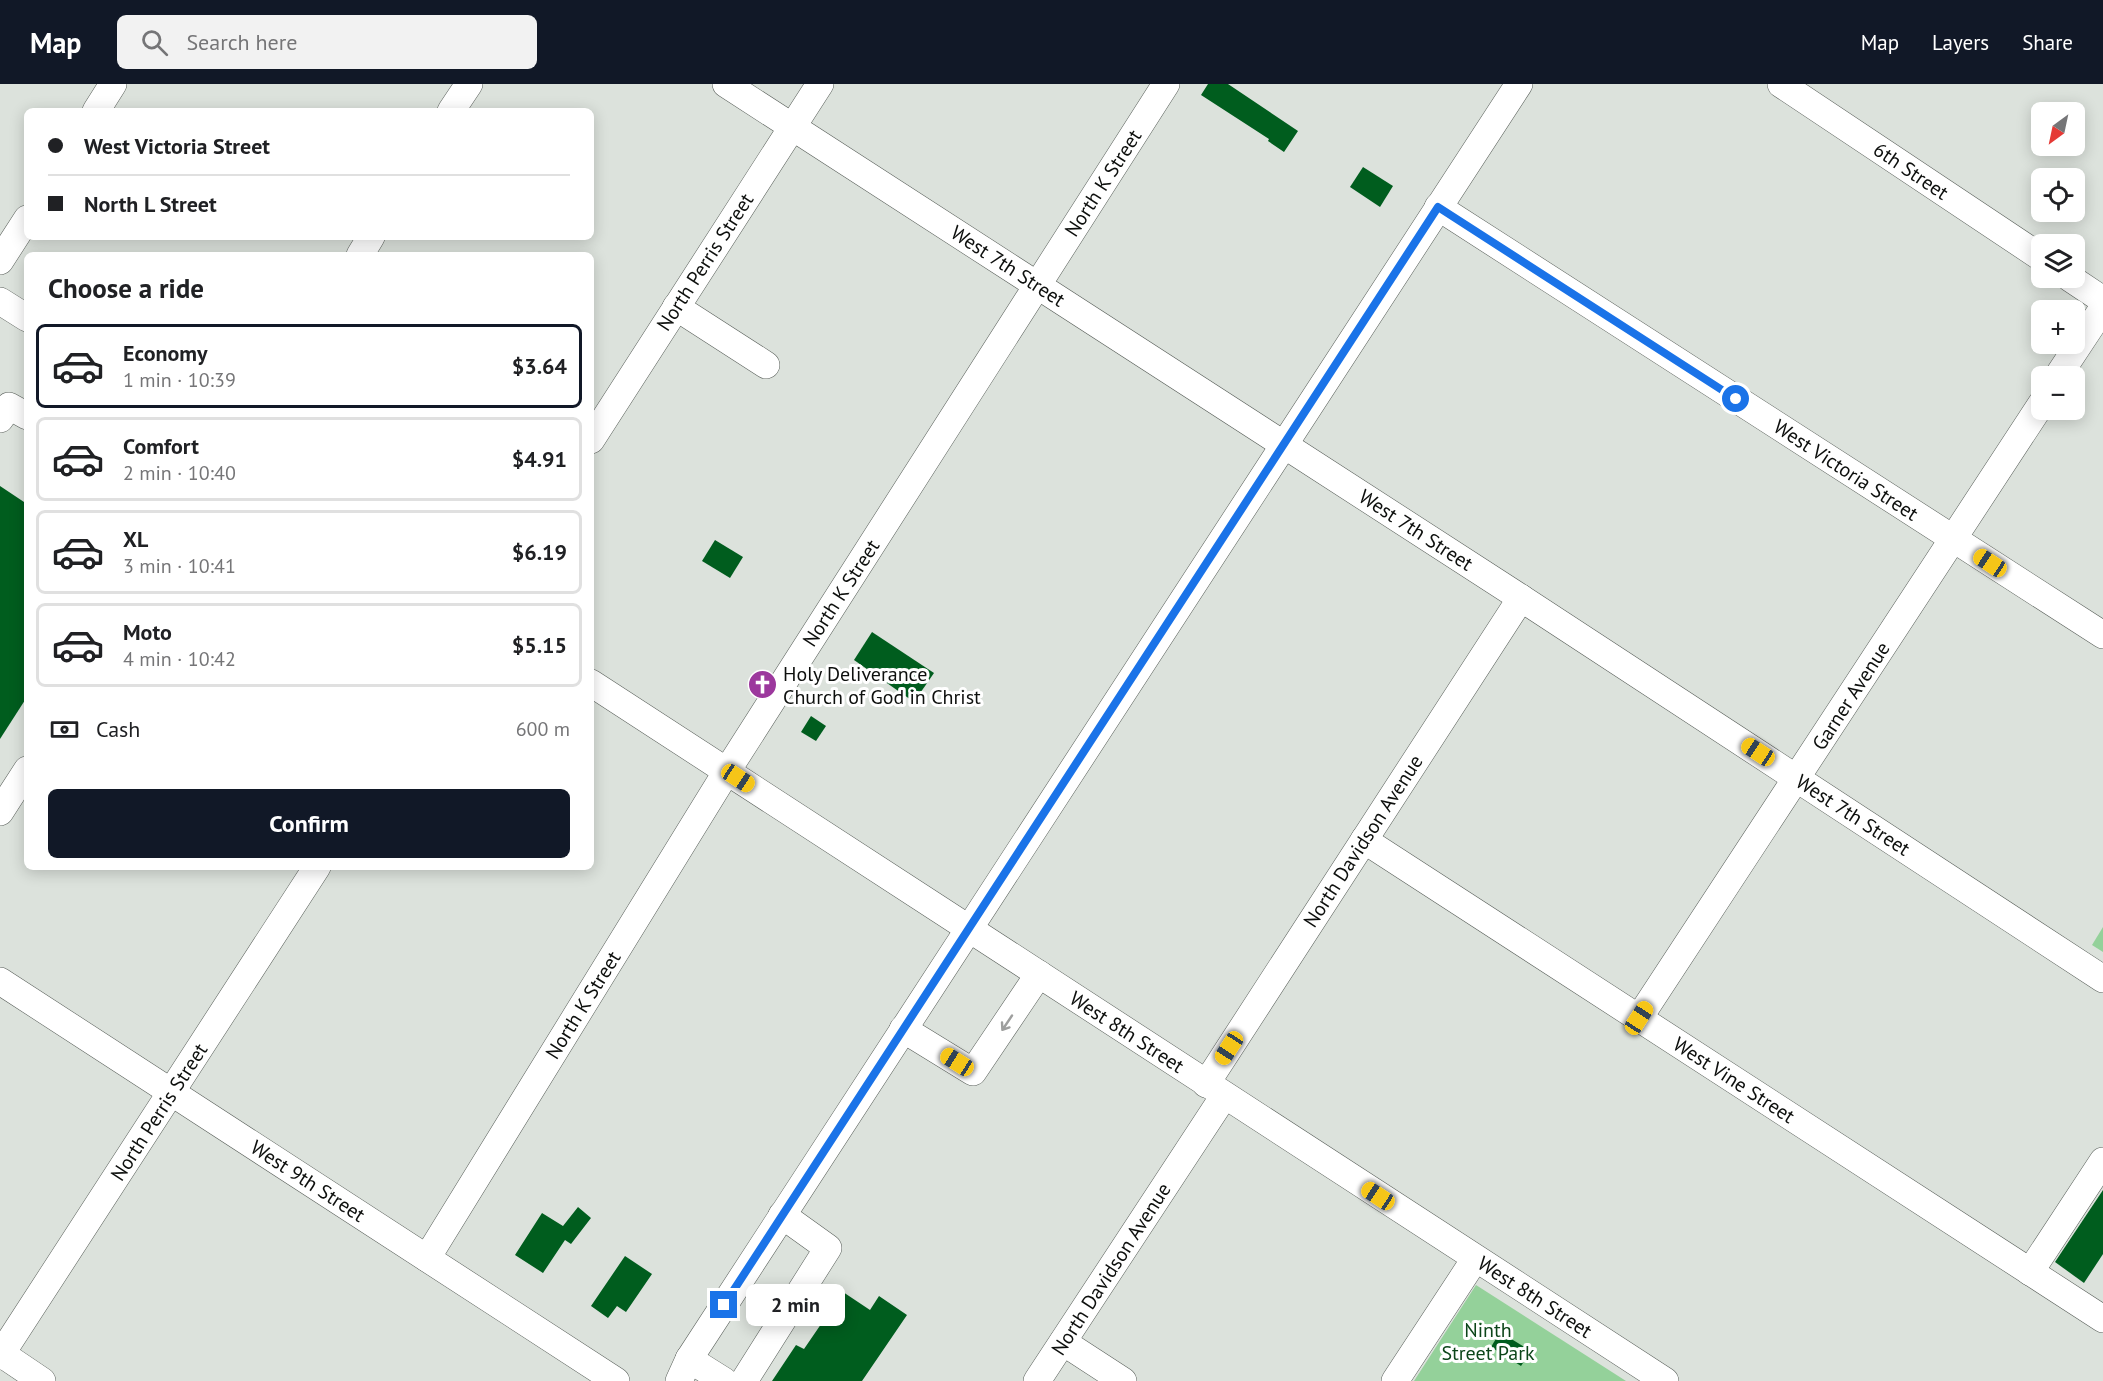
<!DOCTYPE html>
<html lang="en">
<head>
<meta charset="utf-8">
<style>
  body { margin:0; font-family:"PT Sans",sans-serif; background:#f2f2f2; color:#202124; height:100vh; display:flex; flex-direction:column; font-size:22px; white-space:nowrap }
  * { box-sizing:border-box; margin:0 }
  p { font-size:20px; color:#757577 }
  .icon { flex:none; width:33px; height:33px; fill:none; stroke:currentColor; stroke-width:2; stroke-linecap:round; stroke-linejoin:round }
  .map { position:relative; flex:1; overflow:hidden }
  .panel { position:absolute; left:24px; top:168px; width:570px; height:618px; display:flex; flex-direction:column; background:#fff; border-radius:9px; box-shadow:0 3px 15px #0003 }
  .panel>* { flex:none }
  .top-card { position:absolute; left:24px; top:24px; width:570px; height:132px; border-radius:9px; box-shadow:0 3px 15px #0003; display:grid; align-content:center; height:132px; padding:0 24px; background:#fff }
  .needle { width:39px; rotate:213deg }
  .tools { position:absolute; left:2031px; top:18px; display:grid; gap:12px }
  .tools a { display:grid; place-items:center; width:54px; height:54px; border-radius:9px; background:#fff; box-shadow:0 3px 15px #0003; font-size:30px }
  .end { position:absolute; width:27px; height:27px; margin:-14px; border:8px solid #1a73e8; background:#fff; box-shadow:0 0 0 3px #fff }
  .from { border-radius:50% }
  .bubble { position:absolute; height:42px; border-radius:9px; background:#fff; box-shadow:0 3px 15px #0003; font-size:20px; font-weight:800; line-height:42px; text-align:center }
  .car { position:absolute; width:18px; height:36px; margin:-18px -9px; border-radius:8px; box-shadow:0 0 4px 2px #0007; background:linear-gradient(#f5c518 24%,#345 0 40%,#f5c518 0 76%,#345 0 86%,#f5c518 0) }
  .top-card b { display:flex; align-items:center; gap:21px; height:57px; font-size:22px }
  .top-card b+b { border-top:2px solid #e0e0e0 }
  .top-card i { width:15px; height:15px; background:#202124 }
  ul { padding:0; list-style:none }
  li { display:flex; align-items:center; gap:18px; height:84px; margin:0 12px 9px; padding:0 12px; border:3px solid #e0e0e0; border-radius:9px }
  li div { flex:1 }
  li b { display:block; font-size:22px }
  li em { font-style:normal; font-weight:800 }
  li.active { border-color:#111827 }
  li>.icon { width:54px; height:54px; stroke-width:1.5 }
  h2 { padding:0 24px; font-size:27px; line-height:72px }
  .pay { display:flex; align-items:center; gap:15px; height:66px; padding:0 24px; font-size:22px }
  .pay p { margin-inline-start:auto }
  .button { display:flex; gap:12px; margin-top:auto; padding:12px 24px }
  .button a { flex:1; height:69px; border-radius:9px; background:#111827; color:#fff; font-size:24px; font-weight:800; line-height:69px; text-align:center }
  header { display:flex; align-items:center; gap:36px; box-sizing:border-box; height:84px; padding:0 30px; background:#111827; color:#fff }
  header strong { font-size:28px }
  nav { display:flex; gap:33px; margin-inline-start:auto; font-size:21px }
  .search { width:420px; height:54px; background:#f2f2f2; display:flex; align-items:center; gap:15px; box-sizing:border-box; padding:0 21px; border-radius:9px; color:#757577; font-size:22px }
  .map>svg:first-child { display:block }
  .green { fill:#94d19a }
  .building { fill:#005d1e }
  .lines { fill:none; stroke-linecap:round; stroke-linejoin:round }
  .minor-casing { stroke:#5a605b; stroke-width:28 }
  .minor { stroke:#fff; stroke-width:27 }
  .oneway { stroke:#9e9f9e }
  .route { stroke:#1a73e8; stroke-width:8 }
  .labels { text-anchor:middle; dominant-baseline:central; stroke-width:6; stroke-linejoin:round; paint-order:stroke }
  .street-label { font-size:20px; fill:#0d0f0d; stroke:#fff }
  .poi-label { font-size:20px; fill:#0d0f0d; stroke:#fff; text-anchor:start }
  .park-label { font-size:20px; fill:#0c4519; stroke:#fff }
</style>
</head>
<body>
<header>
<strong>Map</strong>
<div class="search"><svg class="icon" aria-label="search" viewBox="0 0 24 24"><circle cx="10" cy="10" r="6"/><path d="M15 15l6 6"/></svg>Search here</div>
<nav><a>Map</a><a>Layers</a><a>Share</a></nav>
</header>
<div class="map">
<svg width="2103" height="1297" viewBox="0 0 2103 1297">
  <rect width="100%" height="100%" fill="#dce2dc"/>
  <g class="green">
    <path d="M2103,843V868L2092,861Z"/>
    <path d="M1476,1201L1626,1297H1414Z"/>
  </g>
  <g class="building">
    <path d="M1208,0H1228L1298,47L1284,68L1268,57L1269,55L1201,11Z"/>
    <path d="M1363,83L1393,102L1380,123L1350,103Z"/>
    <path d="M0,402L27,420V613L0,655Z"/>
    <path d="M715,456L743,473L730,494L702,477Z"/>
    <path d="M872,548L934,589L914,618L854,576Z"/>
    <path d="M811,632L826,642L816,657L801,648Z"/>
    <path d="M2103,1106V1170L2084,1199L2055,1178Z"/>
    <path d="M578,1123L591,1134L571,1160L565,1156L543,1189L515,1171L542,1129L563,1142Z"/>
    <path d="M625,1172L652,1190L626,1228L617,1222L608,1234L591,1222Z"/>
    <path d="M843,1208L870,1226L879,1212L907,1231L862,1297H772L796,1261L804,1265Z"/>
    <path d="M1500,1248L1531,1267L1521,1282L1491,1263Z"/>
  </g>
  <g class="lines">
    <defs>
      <g id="minor">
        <path d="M726,0L1521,514L2103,895"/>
        <path d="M1781,0L2042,174"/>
        <path d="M96,27L113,0"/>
        <path d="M451,27L469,0"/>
        <path d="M1438,123L2103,551"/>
        <path d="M360,171L371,153"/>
        <path d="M0,177L27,135"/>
        <path d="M2070,194L2103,216"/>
        <path d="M0,217L27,234"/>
        <path d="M676,223L766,281"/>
        <path d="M2058,292L2103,224"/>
        <path d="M0,335L9,322L27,332"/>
        <path d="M591,356L820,0"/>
        <path d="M591,599L1665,1297"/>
        <path d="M0,728L27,686"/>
        <path d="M1364,756L2103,1235"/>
        <path d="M0,897L616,1297"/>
        <path d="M1639,934L2042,319"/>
        <path d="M903,945L973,988L1039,890"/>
        <path d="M1206,1000L1521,514"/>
        <path d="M427,1174L727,687L1166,0"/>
        <path d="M2030,1188L2103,1077"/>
        <path d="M1063,1258L1123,1297"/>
        <path d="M2,1270L42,1297"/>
        <path d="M0,1272L317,783"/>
        <path d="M689,1275L724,1297"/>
        <path d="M679,1297L689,1275L1519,0"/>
        <path d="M744,1297L828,1164L782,1131"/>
        <path d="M1037,1297L1224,1012"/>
        <path d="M1395,1297L1475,1175"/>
      </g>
    </defs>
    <use href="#minor" class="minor-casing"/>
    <use href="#minor" class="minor"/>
  </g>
  <defs><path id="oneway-shaft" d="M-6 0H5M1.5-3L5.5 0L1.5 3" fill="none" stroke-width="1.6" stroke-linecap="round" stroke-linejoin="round" transform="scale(1.5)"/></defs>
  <use class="oneway" href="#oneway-shaft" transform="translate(1007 939) rotate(124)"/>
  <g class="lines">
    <path class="route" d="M724,1221L1438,123L1736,315"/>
  </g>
  <defs>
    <symbol id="church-disc" viewBox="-11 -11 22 22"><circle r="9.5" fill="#9c389d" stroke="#fff"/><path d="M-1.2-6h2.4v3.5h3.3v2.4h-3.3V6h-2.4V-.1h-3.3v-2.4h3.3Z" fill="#fff"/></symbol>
  </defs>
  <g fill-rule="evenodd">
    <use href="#church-disc" x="746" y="584" width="33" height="33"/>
  </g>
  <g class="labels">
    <g class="street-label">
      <text transform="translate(1911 87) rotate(34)">6th Street</text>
      <text transform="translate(1103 99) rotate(-57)">North K Street</text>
      <text transform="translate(705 178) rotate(-57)">North Perris Street</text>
      <text transform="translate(1008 182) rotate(33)">West 7th Street</text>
      <text transform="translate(1846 386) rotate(33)">West Victoria Street</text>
      <text transform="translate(1416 446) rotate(33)">West 7th Street</text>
      <text transform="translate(841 509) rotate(-57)">North K Street</text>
      <text transform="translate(1851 612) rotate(-57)">Garner Avenue</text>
      <text transform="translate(1853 731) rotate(33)">West 7th Street</text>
      <text transform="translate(1363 757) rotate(-57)">North Davidson Avenue</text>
      <text transform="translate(583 921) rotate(-58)">North K Street</text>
      <text transform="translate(1127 948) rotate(33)">West 8th Street</text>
      <text transform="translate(1734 996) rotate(33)">West Vine Street</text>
      <text transform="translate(159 1028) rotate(-57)">North Perris Street</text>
      <text transform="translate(308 1097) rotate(33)">West 9th Street</text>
      <text transform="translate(1111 1185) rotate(-57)">North Davidson Avenue</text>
      <text transform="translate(1535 1213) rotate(33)">West 8th Street</text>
    </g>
    <g class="poi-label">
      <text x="783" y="590">Holy Deliverance<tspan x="783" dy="23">Church of God in Christ</tspan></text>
    </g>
    <g class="park-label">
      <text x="1488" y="1246">Ninth<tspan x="1488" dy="23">Street Park</tspan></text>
    </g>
  </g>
</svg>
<div class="tools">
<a><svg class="needle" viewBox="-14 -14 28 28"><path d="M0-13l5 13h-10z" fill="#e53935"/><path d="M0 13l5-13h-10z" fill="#757577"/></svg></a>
<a><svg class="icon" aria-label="locate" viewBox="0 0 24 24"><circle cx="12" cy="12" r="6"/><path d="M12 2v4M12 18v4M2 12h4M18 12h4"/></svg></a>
<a><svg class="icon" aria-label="layers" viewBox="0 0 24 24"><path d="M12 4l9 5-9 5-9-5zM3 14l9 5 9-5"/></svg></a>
<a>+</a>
<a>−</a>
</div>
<i class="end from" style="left:1736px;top:315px"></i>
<i class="end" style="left:724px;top:1221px"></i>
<div class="bubble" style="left:746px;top:1200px;width:99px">2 min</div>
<i class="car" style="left:1990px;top:479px;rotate:303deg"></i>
<i class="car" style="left:1758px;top:668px;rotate:303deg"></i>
<i class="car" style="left:738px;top:694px;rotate:123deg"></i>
<i class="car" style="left:1639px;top:934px;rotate:33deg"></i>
<i class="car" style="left:1229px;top:964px;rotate:213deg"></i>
<i class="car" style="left:957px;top:978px;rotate:302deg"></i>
<i class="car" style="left:1378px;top:1112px;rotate:303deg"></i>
<div class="top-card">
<b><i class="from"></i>West Victoria Street</b>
<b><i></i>North L Street</b>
</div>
<section class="panel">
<h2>Choose a ride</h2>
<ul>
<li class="active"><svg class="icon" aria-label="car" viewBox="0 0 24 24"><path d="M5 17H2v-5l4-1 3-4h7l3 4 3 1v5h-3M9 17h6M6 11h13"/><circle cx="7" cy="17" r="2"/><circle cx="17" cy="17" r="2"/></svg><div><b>Economy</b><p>1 min · 10:39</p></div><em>$3.64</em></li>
<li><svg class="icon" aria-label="car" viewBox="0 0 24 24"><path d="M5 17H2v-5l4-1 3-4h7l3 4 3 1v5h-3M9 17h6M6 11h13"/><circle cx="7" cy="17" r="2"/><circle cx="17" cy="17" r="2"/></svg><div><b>Comfort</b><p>2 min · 10:40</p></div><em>$4.91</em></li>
<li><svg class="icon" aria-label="car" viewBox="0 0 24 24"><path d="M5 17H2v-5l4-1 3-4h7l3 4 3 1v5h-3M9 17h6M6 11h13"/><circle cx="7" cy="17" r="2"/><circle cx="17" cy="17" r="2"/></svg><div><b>XL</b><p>3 min · 10:41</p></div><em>$6.19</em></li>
<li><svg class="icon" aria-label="car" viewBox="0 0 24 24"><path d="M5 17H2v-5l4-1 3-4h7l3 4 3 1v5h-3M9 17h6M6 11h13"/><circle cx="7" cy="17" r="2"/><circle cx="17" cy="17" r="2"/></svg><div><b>Moto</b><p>4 min · 10:42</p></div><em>$5.15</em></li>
</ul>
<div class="pay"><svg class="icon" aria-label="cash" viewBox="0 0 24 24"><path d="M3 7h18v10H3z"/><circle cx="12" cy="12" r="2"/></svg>Cash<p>600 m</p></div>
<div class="button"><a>Confirm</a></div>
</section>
</div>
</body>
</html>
